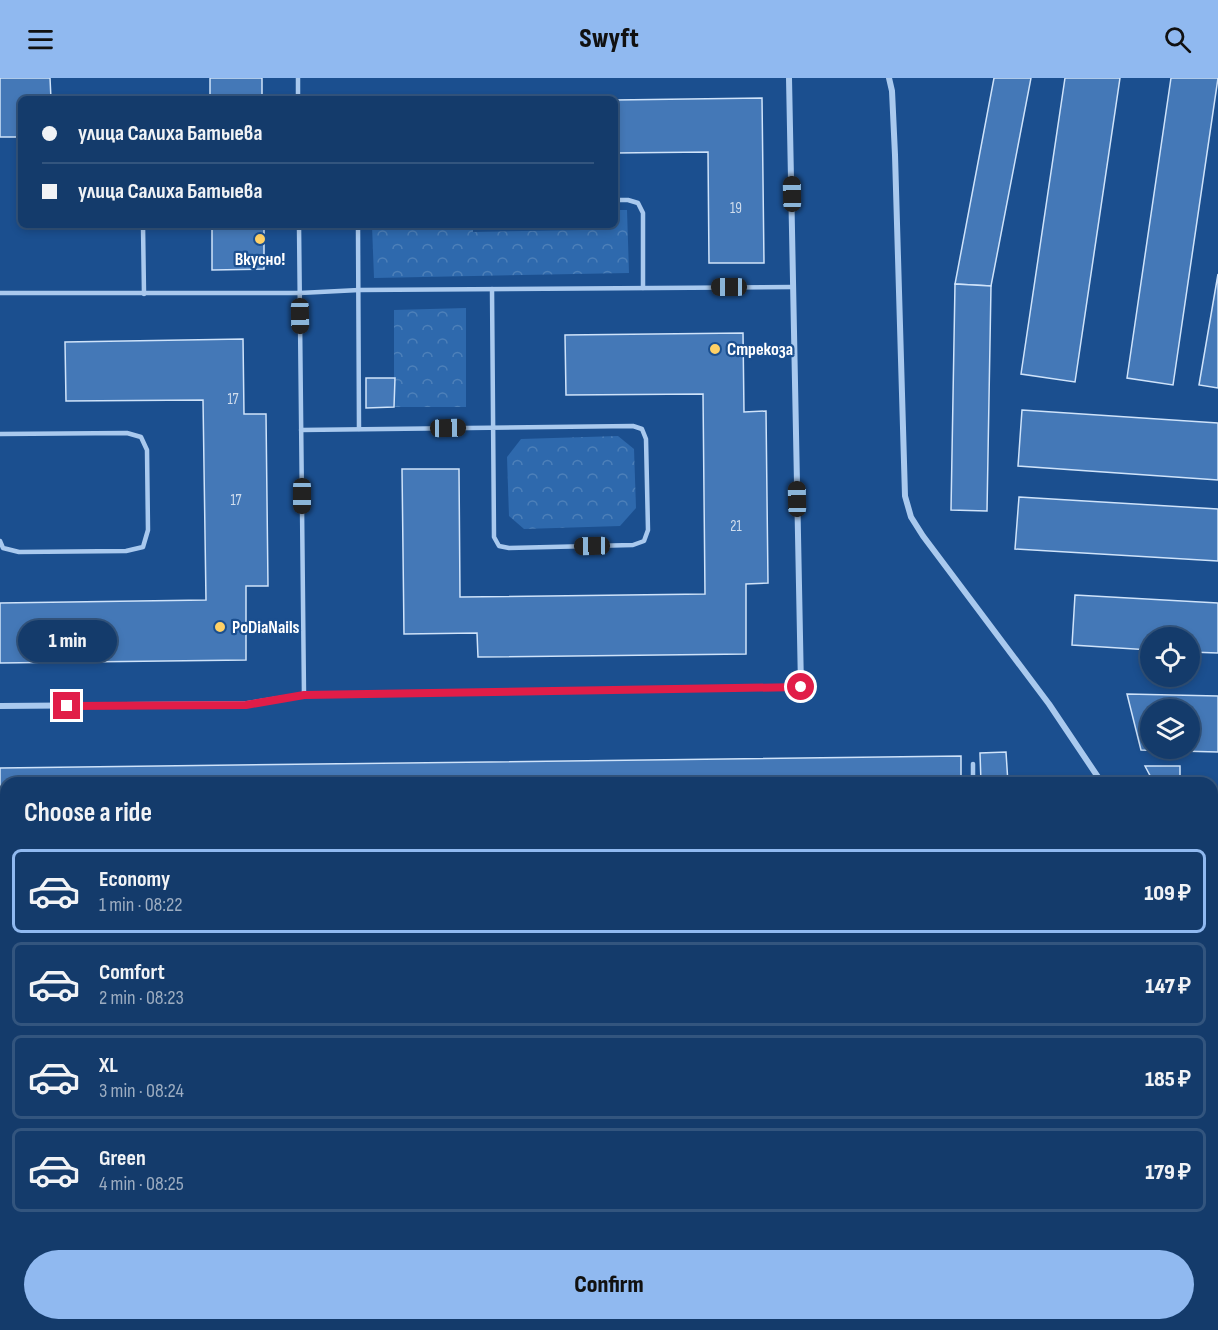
<!DOCTYPE html>
<html lang="en">
<head>
<meta charset="utf-8">
<style>
  body { margin:0; font-family:"Sofia Sans Condensed",sans-serif; background:#1d4271; color:#f1f3f6; height:100vh; display:flex; flex-direction:column; font-size:22px; white-space:nowrap }
  * { box-sizing:border-box; margin:0 }
  p { font-size:20px; color:#9dadc1 }
  .icon { flex:none; width:33px; height:33px; fill:none; stroke:currentColor; stroke-width:2; stroke-linecap:round; stroke-linejoin:round }
  .map { position:relative; flex:1; overflow:hidden }
  .side { position:absolute; left:0px; top:699px; width:1218px; height:554px; display:flex; flex-direction:column; background:#143b6b; border-radius:18px 18px 0 0; box-shadow:0 3px 9px #0003,0 0 0 2px #33557e }
  .side>* { flex:none }
  .guide { position:absolute; left:18px; top:18px; width:600px; height:132px; border-radius:9px; box-shadow:0 3px 9px #0003,0 0 0 2px #33557e; display:grid; align-content:center; height:132px; padding:0 24px; background:#143b6b }
  .tools { position:absolute; left:1140px; top:549px; display:grid; gap:12px }
  .tools a { display:grid; place-items:center; width:60px; height:60px; border-radius:50%; background:#143b6b; box-shadow:0 3px 9px #0003,0 0 0 2px #33557e; font-size:30px }
  .end { position:absolute; width:27px; height:27px; margin:-14px; border:8px solid #e11d48; background:#fff; box-shadow:0 0 0 3px #fff }
  .from { border-radius:50% }
  .bubble { position:absolute; height:42px; border-radius:21px; background:#143b6b; box-shadow:0 3px 9px #0003,0 0 0 2px #33557e; font-size:20px; font-weight:800; line-height:42px; text-align:center }
  .car { position:absolute; width:18px; height:36px; margin:-18px -9px; border-radius:8px; box-shadow:0 0 4px 2px #0007; background:linear-gradient(#222 24%,#8ab4d8 0 40%,#222 0 76%,#8ab4d8 0 86%,#222 0) }
  .guide b { display:flex; align-items:center; gap:21px; height:57px; font-size:22px }
  .guide b+b { border-top:2px solid #33557e }
  .guide i { width:15px; height:15px; background:#f1f3f6 }
  ul { padding:0; list-style:none }
  li { display:flex; align-items:center; gap:18px; height:84px; margin:0 12px 9px; padding:0 12px; border:3px solid #33557e; border-radius:9px }
  li div { flex:1 }
  li b { display:block; font-size:22px }
  li em { font-style:normal; font-weight:800 }
  li.selected { border-color:#90b9f0 }
  li>.icon { width:54px; height:54px; stroke-width:1.5 }
  h2 { padding:0 24px; font-size:27px; line-height:72px }
  .primary-button { display:flex; gap:12px; margin-top:auto; padding:12px 24px }
  .primary-button a { flex:1; height:69px; border-radius:36px; background:#90b9f0; color:#111; font-size:24px; font-weight:800; line-height:69px; text-align:center }
  header { display:flex; justify-content:space-between; align-items:center; height:78px; padding:0 24px; background:#90b9f0; color:#111; font-size:27px; font-weight:800 }
  .map>svg:first-child { display:block }
  .park { fill:url(#park-crowns) }
  .building { fill:#4478b7; stroke:#cfe3fa; stroke-width:1.5; fill-rule:evenodd }
  .lines { fill:none; stroke-linecap:round; stroke-linejoin:round }
  .lane { stroke:#a9c9ee; stroke-width:4.5 }
  .street { stroke:#a9c9ee; stroke-width:6 }
  .route { stroke:#e11d48; stroke-width:8 }
  .poi-dot { fill:#ffd166; stroke:#1b4f8f; stroke-width:2 }
  .labels { text-anchor:middle; dominant-baseline:central; stroke-width:4.5; stroke-linejoin:round; paint-order:stroke }
  .number-label { font-size:15px; fill:#d0dded }
  .poi-label { font-size:18px; font-weight:bold; fill:#fff; stroke:#1b4f8f; text-anchor:start }
</style>
</head>
<body>
<header><svg class="icon" aria-label="menu" viewBox="0 0 24 24"><path d="M4 6h16M4 12h16M4 18h16"/></svg>Swyft<svg class="icon" aria-label="search" viewBox="0 0 24 24"><circle cx="10" cy="10" r="6"/><path d="M15 15l6 6"/></svg></header>
<div class="map">
<svg width="1218" height="1252" viewBox="0 0 1218 1252">
  <defs>
    <pattern id="park-crowns" width="20" height="18" patternUnits="userSpaceOnUse" patternTransform="scale(1.5)"><rect width="20" height="18" fill="#2e69ad"/><path d="M2 6a3 3 0 1 1 6 0M12 15a3 3 0 1 1 6 0" fill="none" stroke="#4d80b9"/></pattern>
  </defs>
  <rect width="100%" height="100%" fill="#1b4f8f"/>
  <g class="park">
    <path d="M615,132H627L629,195L374,200L372,147H473V154L584,152V147H615Z"/>
    <path d="M466,230V329H394V232Z"/>
    <path d="M618,358L634,371L636,430L620,448L524,451L509,438L507,379L521,361Z"/>
  </g>
  <g class="building">
    <path d="M0,0H50L51,21H21V59H0Z"/>
    <rect x="210" y="0" width="52" height="21"/>
    <path d="M994,0H1031L991,208L955,206Z"/>
    <path d="M1065,0H1120L1075,304L1021,296Z"/>
    <path d="M1171,0H1218L1173,307L1127,300Z"/>
    <path d="M762,20L764,185H709L708,74L615,75V22Z"/>
    <path d="M212,147H264V191L212,192Z"/>
    <path d="M1218,196V310L1199,307Z"/>
    <path d="M955,206L991,208L987,433L951,432Z"/>
    <path d="M743,255L744,334L766,333L768,505L746,506V576L478,579L477,555L404,556L402,391H459L460,519L705,516L703,316L566,317L565,257Z"/>
    <path d="M243,261L244,336H266L268,508H246V582L0,585V525L206,522L203,322L66,323L65,264Z"/>
    <path d="M366,300H395L394,329L366,330Z"/>
    <path d="M1022,332L1218,345V402L1018,388Z"/>
    <path d="M1019,419L1218,431V483L1015,471Z"/>
    <path d="M1075,517L1218,525V575L1190,574V560H1150V572L1072,567Z"/>
    <path d="M1127,616L1218,618V674L1141,672ZM1150,632H1190V670H1150Z"/>
    <path d="M1006,674L1008,705H981L980,675Z"/>
    <path d="M961,678V700L628,705H6V714H0V690Z"/>
    <path d="M1145,688H1180V705H1154Z"/>
    <rect x="1212" y="718" width="6" height="24"/>
    <rect x="0" y="744" width="6" height="40"/>
    <rect x="0" y="818" width="6" height="43"/>
    <rect x="0" y="899" width="6" height="20"/>
    <rect x="0" y="1086" width="6" height="45"/>
    <path d="M0,1218H6V1246H21V1252H0Z"/>
    <path d="M408,1246H461L462,1252H408Z"/>
    <rect x="640" y="1246" width="62" height="6"/>
    <path d="M729,1246H791V1252H730Z"/>
    <path d="M976,1246H1028V1252H977Z"/>
  </g>
  <g class="lines">
    <g class="lane">
      <path d="M298,0V21"/>
      <path d="M615,122H628L638,125L643,135V210"/>
      <path d="M143,147L144,216"/>
      <path d="M299,147L304,617"/>
      <path d="M358,147L359,351"/>
      <path d="M0,215H300L359,212L793,209"/>
      <path d="M301,352L633,348L642,351L646,361L648,452L644,463L633,467L509,470L499,468L494,459L492,211"/>
      <path d="M0,356L127,355L141,359L147,372L148,452L143,469L126,473L19,474L3,470L0,463"/>
      <path d="M973,686V705"/>
      <path d="M0,730H6"/>
      <path d="M0,807H6"/>
      <path d="M0,882H6"/>
    </g>
    <g class="street">
      <path d="M889,0L892,13L895,77L905,418L911,439L923,458L1049,626L1102,705"/>
      <path d="M0,628L247,626L304,617L801,609L789,0"/>
      <path d="M1212,851L1218,862"/>
      <path d="M0,981H6"/>
      <path d="M1212,989L1218,988"/>
      <path d="M607,1246V1252"/>
      <path d="M1203,1246V1252"/>
      <path d="M84,1252V1246"/>
      <path d="M342,1252V1246"/>
      <path d="M935,1252V1246"/>
    </g>
  </g>
  <g class="lines">
    <path class="route" d="M67,628L246,627L304,617L801,609"/>
  </g>
  <g class="poi-dot">
    <circle cx="260" cy="161" r="6"/>
    <circle cx="715" cy="271" r="6"/>
    <circle cx="220" cy="549" r="6"/>
  </g>
  <g class="labels">
    <g class="number-label">
      <text x="736" y="130">19</text>
      <text x="233" y="321">17</text>
      <text x="236" y="422">17</text>
      <text x="736" y="448">21</text>
    </g>
    <g class="poi-label">
      <text x="260" y="181" text-anchor="middle">Вкусно!</text>
      <text x="727" y="271">Стрекоза</text>
      <text x="232" y="549">PoDiaNails</text>
    </g>
  </g>
</svg>
<div class="tools">
<a><svg class="icon" aria-label="locate" viewBox="0 0 24 24"><circle cx="12" cy="12" r="6"/><path d="M12 2v4M12 18v4M2 12h4M18 12h4"/></svg></a>
<a><svg class="icon" aria-label="layers" viewBox="0 0 24 24"><path d="M12 4l9 5-9 5-9-5zM3 14l9 5 9-5"/></svg></a>
</div>
<i class="end from" style="left:801px;top:609px"></i>
<i class="end" style="left:67px;top:628px"></i>
<div class="bubble" style="left:18px;top:542px;width:99px">1 min</div>
<i class="car" style="left:792px;top:116px;rotate:359deg"></i>
<i class="car" style="left:729px;top:209px;rotate:270deg"></i>
<i class="car" style="left:300px;top:238px;rotate:179deg"></i>
<i class="car" style="left:448px;top:350px;rotate:89deg"></i>
<i class="car" style="left:302px;top:418px;rotate:180deg"></i>
<i class="car" style="left:797px;top:421px;rotate:359deg"></i>
<i class="car" style="left:592px;top:468px;rotate:269deg"></i>
<div class="guide">
<b><i class="from"></i>улица Салиха Батыева</b>
<b><i></i>улица Салиха Батыева</b>
</div>
<section class="side">
<h2>Choose a ride</h2>
<ul>
<li class="selected"><svg class="icon" aria-label="car" viewBox="0 0 24 24"><path d="M5 17H2v-5l4-1 3-4h7l3 4 3 1v5h-3M9 17h6M6 11h13"/><circle cx="7" cy="17" r="2"/><circle cx="17" cy="17" r="2"/></svg><div><b>Economy</b><p>1 min · 08:22</p></div><em>109 ₽</em></li>
<li><svg class="icon" aria-label="car" viewBox="0 0 24 24"><path d="M5 17H2v-5l4-1 3-4h7l3 4 3 1v5h-3M9 17h6M6 11h13"/><circle cx="7" cy="17" r="2"/><circle cx="17" cy="17" r="2"/></svg><div><b>Comfort</b><p>2 min · 08:23</p></div><em>147 ₽</em></li>
<li><svg class="icon" aria-label="car" viewBox="0 0 24 24"><path d="M5 17H2v-5l4-1 3-4h7l3 4 3 1v5h-3M9 17h6M6 11h13"/><circle cx="7" cy="17" r="2"/><circle cx="17" cy="17" r="2"/></svg><div><b>XL</b><p>3 min · 08:24</p></div><em>185 ₽</em></li>
<li><svg class="icon" aria-label="car" viewBox="0 0 24 24"><path d="M5 17H2v-5l4-1 3-4h7l3 4 3 1v5h-3M9 17h6M6 11h13"/><circle cx="7" cy="17" r="2"/><circle cx="17" cy="17" r="2"/></svg><div><b>Green</b><p>4 min · 08:25</p></div><em>179 ₽</em></li>
</ul>
<div class="primary-button"><a>Confirm</a></div>
</section>
</div>
</body>
</html>
